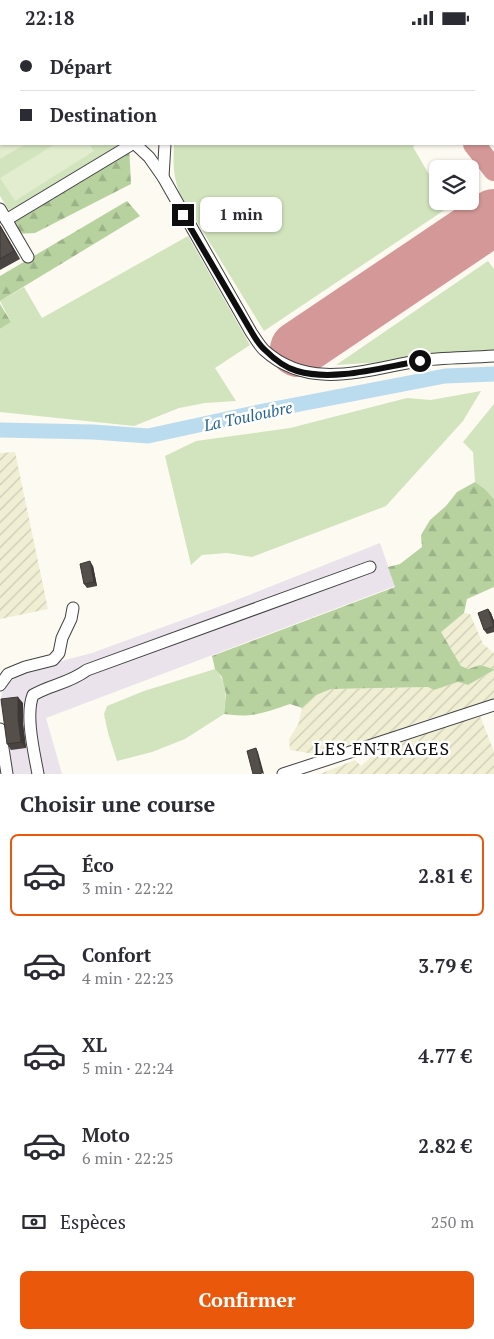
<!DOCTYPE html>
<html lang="fr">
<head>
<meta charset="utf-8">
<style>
  body { margin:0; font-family:"PT Serif",serif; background:#f7f7f7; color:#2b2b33; height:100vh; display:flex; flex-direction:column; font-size:19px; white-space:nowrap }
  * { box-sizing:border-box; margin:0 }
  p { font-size:16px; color:#7c7c81 }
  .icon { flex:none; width:28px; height:28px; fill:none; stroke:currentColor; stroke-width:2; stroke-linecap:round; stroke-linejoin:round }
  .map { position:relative; height:739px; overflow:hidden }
  .details { display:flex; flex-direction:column; background:#fff; flex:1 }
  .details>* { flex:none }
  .top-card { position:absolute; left:0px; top:0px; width:495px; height:110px; box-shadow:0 1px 4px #0004; display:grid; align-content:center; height:110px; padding:0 20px; background:#fff }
  .tools { position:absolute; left:429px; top:125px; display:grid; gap:10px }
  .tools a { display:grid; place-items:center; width:50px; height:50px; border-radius:8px; background:#fff; box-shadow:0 1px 4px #0004; font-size:25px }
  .end { position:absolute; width:22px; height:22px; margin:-11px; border:6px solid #0e0e0e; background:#fff; box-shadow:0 0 0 2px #fff }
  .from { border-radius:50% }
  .bubble { position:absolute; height:35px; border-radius:8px; background:#fff; box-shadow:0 1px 4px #0004; font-size:16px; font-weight:600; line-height:35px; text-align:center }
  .top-card b { display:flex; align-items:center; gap:18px; height:48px; font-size:19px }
  .top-card b+b { border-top:1px solid #e1e1e2 }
  .top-card i { width:12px; height:12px; background:#2b2b33 }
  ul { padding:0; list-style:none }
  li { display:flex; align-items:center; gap:15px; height:82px; margin:0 10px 8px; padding:0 10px; border:2px solid transparent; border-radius:8px }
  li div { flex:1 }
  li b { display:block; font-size:19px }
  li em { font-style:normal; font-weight:600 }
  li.on { border-color:#ea580c }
  li>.icon { width:45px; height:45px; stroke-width:1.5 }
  h2 { padding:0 20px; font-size:22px; line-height:60px }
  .pay { display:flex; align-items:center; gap:12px; height:55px; padding:0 20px; font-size:19px }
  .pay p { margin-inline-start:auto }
  .button { display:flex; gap:10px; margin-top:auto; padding:10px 20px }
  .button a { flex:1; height:58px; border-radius:8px; background:#ea580c; color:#fff; font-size:20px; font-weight:600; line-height:58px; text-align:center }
  .status { display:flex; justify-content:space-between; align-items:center; height:35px; padding:0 25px; background:#fff; direction:ltr }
  .status svg { height:14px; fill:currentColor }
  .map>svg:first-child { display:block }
  .industrial { fill:#eae3eb }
  .farmland { fill:url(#farmland-furrows) }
  .grass { fill:#d2e4be }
  .forest { fill:url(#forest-firs) }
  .pitch { fill:#e2eccf }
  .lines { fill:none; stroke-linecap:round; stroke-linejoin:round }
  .river { stroke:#bbdcee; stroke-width:15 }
  .taxiway { stroke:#d59898; stroke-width:22 }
  .runway { stroke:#d59898; stroke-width:56 }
  .minor-casing { stroke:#414141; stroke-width:13 }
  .minor { stroke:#fff; stroke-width:11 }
  .wall { fill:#494441 }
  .shaded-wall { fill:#3c3735 }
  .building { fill:#554f4c; stroke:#3c3735 }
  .route { stroke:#0e0e0e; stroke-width:6 }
  .labels { text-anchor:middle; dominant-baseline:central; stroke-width:5; stroke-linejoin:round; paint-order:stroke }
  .water-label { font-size:16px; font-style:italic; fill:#276490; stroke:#fff }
  .quarter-label { font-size:18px; letter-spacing:1px; fill:#0e0e0e; stroke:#fff }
</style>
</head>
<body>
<div class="status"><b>22:18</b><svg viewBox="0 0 49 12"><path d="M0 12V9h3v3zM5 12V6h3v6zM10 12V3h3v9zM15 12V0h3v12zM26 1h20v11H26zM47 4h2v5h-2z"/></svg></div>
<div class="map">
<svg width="494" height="739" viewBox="0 0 494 739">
  <defs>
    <pattern id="farmland-furrows" width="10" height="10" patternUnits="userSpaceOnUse" patternTransform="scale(1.25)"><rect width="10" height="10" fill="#f0eed3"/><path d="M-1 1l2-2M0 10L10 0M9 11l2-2" fill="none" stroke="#cdcbb4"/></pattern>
    <pattern id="forest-firs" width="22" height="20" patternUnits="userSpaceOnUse" patternTransform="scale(1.25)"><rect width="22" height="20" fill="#b7d29f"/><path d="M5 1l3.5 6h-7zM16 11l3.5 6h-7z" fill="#9cb388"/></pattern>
  </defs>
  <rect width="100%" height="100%" fill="#fdfaf1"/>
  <path class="industrial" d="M380,508L395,551L46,683L62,739H13L0,667L3,653L23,636L92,618L229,568Z"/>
  <g class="farmland">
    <path d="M15,417L48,574L0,584V418Z"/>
    <path d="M464,578L470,579L483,609L494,618V634L480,630L468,634L461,631L441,597Z"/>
    <path d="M494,635V664L412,689L404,695L316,726L314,719L290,715L289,704L298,690L302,673L316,659L331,654L428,652L434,655L458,647L468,650Z"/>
    <path d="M479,678L494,717V739H320L355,725L361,731L374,719L381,723L389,715L392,707Z"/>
  </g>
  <g class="grass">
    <rect x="182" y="0" width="246" height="1"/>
    <path d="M0,38L1,109H119L118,113L13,176L8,174L0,161Z"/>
    <path d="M174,109H415L413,112L437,153L438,166H446L449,172L264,296L180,159C173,142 173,127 174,109Z"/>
    <path d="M188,201L250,310L215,333L236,366L205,368L179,373L134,391L0,377V294L11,287L0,266L24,252L42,283Z"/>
    <path d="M488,226L494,234V320L336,330Z"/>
    <path d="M481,356L463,386L386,471L252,522L227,518L202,520L191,530L165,421L196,406L290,393L407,363L431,365Z"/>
    <path d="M494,369V464L485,454L475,447L473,417L463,407Z"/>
    <path d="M215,634C228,648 226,661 224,679L185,704L152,717L117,726L108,698L104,679L107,671L144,656Z"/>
  </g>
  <g class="forest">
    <path d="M129,111L131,149L35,198L14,199L6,185Z"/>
    <path d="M127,166L140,181L0,266V241Z"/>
    <path d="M0,269L11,287L0,294Z"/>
    <path d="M475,447L485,454L494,464V552L467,564L464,578L441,597L461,631L468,634L480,630L494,634V635L468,650L458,647L434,655L428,652L331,654L316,660L302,673L290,669C264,678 251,683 224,679L226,659L222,642L215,634L212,621L395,552L388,532L400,529L422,512L421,500L430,485L446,471L457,457Z"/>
  </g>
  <g class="pitch">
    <path d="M1,87V109H26L0,124Z"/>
    <path d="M55,109H89L94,116L15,166L0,143Z"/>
  </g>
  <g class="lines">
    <path class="river" d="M0,395L93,397L148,401L254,378L445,341L494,339"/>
    <g class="taxiway">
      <path d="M440,0V1"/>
      <path d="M474,109L494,135"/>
    </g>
    <path class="runway" d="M298,314L494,182"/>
    <defs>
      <g id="minor">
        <path d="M174,1V0"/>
        <path d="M0,29L1,30"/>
        <path d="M135,109L149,122L163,142L251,297C255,303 259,310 264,315C309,356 365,335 417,326C442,322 469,323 494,321"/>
        <path d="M163,142L165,109"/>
        <path d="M0,174L28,222"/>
        <path d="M6,185L129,111L130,109"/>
        <path d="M0,650L8,639L25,632L53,625L59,618L62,603L71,584L73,573"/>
        <path d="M0,694L7,739"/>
        <path d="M38,739C34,717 25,680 33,660C52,649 68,649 87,635L370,532"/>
        <path d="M283,739L494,670"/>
      </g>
    </defs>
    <use href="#minor" class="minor-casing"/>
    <use href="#minor" class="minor"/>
  </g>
  <g class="wall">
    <path d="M0,190L20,224L0,235Z"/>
    <path d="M93,531L97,551L87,553L84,549Z"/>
    <path d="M488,574L491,578L494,586V597L487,599L484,595Z"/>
    <path d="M23,668V689L26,713L11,715L7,709Z"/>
  </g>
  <g class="shaded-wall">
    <path d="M0,190L20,224L14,216L0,191Z"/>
    <path d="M90,526L93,531L97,551L94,547Z"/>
    <path d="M488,574L491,578L494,586V590Z"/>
    <path d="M18,662L23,668V689L26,713L21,707L18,683Z"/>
    <path d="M256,713L258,717L264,739L262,738Z"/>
  </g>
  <g class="building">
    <path d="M0,191L14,216L0,224Z"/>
    <path d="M90,526L94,547L84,549L80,529Z"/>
    <path d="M488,574L494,591L484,595L478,578Z"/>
    <path d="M18,662V683L21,707L7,709L1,664Z"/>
    <path d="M256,713L262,738L259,739H253L247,716Z"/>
  </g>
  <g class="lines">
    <path class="route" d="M183,180L251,296C255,303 259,310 265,315C273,323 286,333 297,336C334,347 383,332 420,326"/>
  </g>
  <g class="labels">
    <g class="water-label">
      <text transform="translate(248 381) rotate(-12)">La Touloubre</text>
    </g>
    <g class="quarter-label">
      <text x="382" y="713">LES ENTRAGES</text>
    </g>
  </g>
</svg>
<div class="tools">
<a><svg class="icon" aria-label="layers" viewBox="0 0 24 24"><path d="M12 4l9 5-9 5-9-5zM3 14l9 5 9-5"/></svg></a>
</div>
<i class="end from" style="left:420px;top:326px"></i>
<i class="end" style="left:183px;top:180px"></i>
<div class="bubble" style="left:200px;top:162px;width:82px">1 min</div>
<div class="top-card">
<b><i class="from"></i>Départ</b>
<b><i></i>Destination</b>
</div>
</div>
<section class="details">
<h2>Choisir une course</h2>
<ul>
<li class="on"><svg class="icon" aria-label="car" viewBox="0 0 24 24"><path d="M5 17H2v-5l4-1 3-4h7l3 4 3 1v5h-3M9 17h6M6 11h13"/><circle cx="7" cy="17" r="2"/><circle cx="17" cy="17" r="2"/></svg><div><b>Éco</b><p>3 min · 22:22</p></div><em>2.81 €</em></li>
<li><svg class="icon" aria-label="car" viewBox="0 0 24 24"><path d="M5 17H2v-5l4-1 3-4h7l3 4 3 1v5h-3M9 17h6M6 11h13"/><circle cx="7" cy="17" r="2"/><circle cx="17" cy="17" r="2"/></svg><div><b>Confort</b><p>4 min · 22:23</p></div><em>3.79 €</em></li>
<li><svg class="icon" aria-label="car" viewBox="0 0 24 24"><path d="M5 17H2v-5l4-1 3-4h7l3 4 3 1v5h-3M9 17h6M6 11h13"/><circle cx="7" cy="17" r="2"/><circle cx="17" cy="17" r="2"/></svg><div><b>XL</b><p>5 min · 22:24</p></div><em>4.77 €</em></li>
<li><svg class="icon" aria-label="car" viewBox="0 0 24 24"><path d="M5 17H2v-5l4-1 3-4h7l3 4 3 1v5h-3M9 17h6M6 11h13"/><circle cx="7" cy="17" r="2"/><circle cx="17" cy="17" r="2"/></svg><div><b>Moto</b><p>6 min · 22:25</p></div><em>2.82 €</em></li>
</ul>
<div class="pay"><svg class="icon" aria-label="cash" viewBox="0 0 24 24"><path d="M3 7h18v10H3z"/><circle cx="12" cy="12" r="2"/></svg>Espèces<p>250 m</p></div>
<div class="button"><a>Confirmer</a></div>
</section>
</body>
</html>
